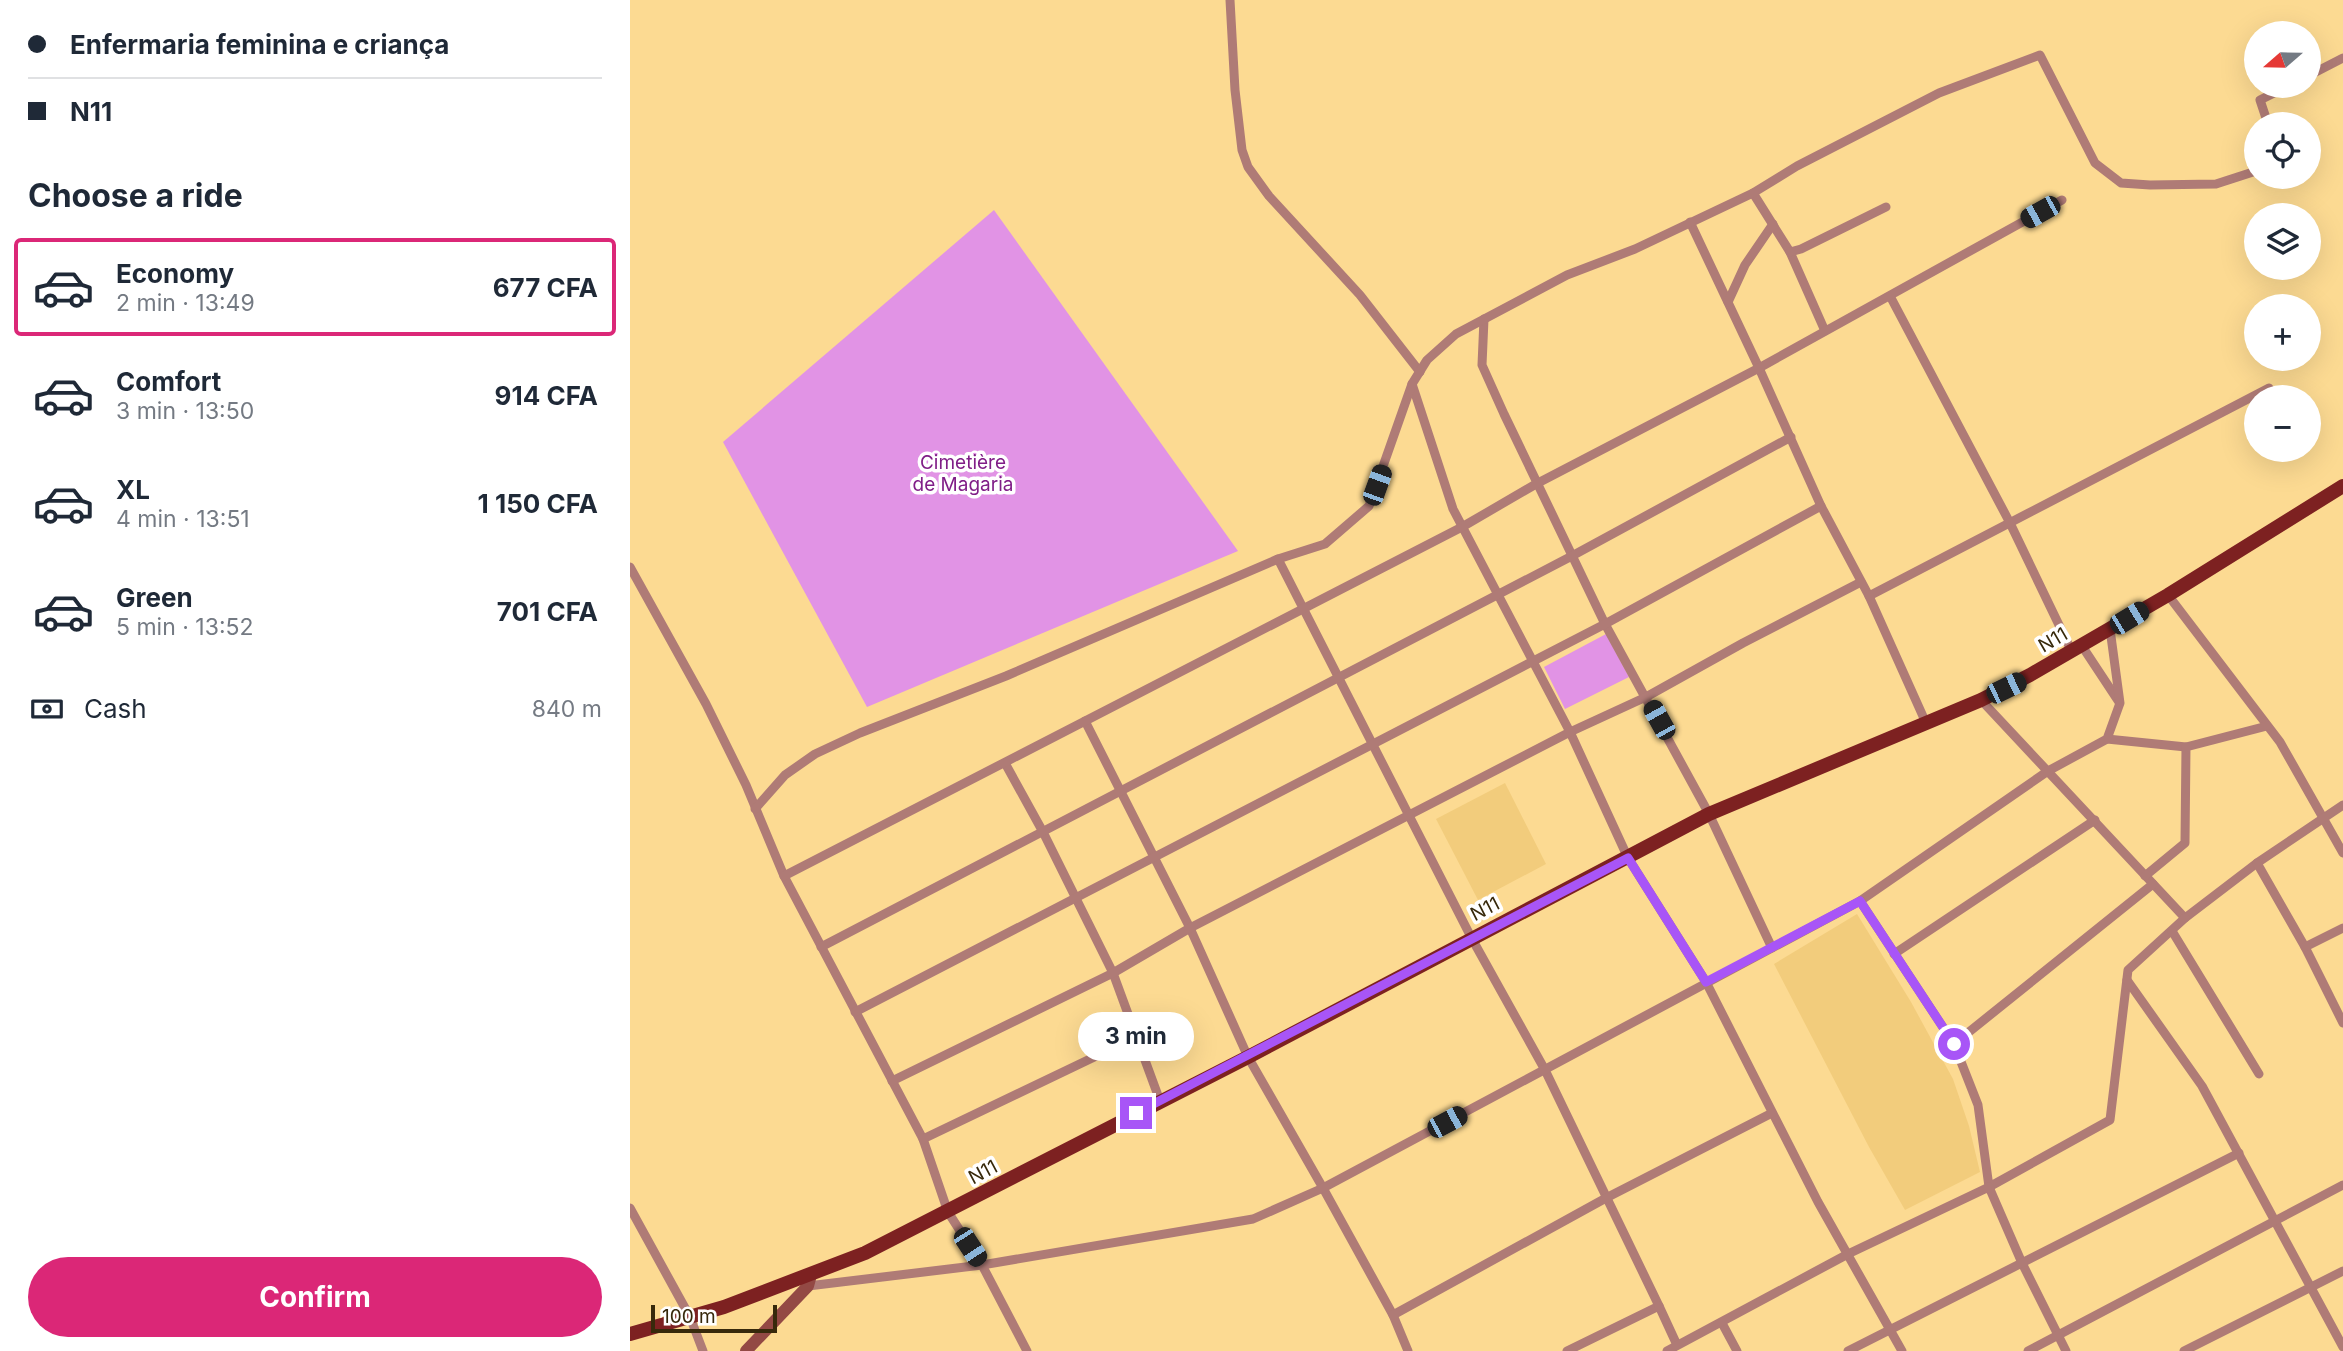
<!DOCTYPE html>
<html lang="en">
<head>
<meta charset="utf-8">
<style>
  body { margin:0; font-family:Inter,sans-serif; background:#f2f2f3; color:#1f2937; height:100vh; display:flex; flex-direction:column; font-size:26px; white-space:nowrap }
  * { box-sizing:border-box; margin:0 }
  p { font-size:23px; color:#747a83 }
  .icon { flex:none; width:38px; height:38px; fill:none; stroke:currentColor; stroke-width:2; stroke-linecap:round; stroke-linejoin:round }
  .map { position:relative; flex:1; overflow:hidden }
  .panel { display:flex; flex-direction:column; background:#fff; width:630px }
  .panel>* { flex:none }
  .top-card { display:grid; align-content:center; height:154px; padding:0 28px; background:#fff }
  .needle { width:46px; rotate:250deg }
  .controls { position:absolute; left:1614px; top:21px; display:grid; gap:14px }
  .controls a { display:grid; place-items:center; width:77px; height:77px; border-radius:50%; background:#fff; box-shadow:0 7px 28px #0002; font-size:35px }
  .scale { position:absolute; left:21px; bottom:18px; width:126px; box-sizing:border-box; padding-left:7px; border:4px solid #37290b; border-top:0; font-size:19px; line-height:24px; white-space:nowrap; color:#37290b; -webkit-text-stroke:5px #fff; paint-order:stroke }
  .end { position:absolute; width:32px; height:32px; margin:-16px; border:9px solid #a855f7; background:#fff; box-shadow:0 0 0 4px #fff }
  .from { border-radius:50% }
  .bubble { position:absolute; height:49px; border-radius:24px; background:#fff; box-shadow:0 7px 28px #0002; font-size:23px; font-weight:700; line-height:49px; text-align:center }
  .car { position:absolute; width:21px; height:42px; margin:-21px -10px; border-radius:9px; box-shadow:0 0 5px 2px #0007; background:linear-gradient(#222 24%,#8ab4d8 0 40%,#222 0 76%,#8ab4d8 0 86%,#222 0) }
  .top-card b { display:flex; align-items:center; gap:24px; height:66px; font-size:26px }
  .top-card b+b { border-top:2px solid #e0e1e3 }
  .top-card i { width:18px; height:18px; background:#1f2937 }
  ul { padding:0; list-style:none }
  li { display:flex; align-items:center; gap:21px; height:98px; margin:0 14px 10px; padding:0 14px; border:4px solid transparent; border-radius:7px }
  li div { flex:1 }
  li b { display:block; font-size:26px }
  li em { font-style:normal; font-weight:700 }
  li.active { border-color:#db2777 }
  li>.icon { width:63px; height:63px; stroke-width:1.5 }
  h2 { padding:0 28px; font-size:32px; line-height:84px }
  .pay { display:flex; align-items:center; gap:18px; height:77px; padding:0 28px; font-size:26px }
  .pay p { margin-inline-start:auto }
  .cta { display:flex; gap:14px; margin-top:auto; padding:14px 28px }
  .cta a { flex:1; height:80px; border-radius:42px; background:#db2777; color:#fff; font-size:28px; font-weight:700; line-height:80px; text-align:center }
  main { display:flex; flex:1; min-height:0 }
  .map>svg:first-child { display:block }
  .built { fill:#f2cc7c }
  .green { fill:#e193e5 }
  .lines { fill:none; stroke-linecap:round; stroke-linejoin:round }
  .minor { stroke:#af7b76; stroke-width:9 }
  .secondary { stroke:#934944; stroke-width:12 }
  .primary { stroke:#7d2121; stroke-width:14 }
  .route { stroke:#a855f7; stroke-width:9 }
  .labels { text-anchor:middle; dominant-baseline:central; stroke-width:7; stroke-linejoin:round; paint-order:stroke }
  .park-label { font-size:19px; fill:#801e87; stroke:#fff }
  .street-label { font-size:19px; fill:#37290b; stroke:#fff }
</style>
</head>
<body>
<main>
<section class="panel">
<div class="top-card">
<b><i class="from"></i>Enfermaria feminina e criança</b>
<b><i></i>N11</b>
</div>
<h2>Choose a ride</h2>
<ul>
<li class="active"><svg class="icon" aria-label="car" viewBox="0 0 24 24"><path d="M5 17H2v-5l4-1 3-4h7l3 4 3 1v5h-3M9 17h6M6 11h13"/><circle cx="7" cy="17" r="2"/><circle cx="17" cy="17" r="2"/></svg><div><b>Economy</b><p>2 min · 13:49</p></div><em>677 CFA</em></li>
<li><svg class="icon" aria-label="car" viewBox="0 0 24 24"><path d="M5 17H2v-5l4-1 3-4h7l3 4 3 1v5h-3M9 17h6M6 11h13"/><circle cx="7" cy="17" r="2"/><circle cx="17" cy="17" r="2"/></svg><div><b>Comfort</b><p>3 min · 13:50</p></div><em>914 CFA</em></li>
<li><svg class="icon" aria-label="car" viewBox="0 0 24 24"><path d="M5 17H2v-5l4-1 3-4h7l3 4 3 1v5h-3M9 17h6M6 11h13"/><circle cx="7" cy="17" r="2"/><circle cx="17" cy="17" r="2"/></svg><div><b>XL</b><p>4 min · 13:51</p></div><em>1 150 CFA</em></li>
<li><svg class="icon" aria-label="car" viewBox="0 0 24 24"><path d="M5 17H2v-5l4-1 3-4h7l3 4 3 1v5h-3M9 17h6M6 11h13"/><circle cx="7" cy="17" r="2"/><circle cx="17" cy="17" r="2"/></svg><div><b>Green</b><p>5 min · 13:52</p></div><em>701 CFA</em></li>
</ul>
<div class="pay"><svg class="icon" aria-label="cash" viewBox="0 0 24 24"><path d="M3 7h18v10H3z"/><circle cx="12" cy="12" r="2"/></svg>Cash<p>840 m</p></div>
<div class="cta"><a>Confirm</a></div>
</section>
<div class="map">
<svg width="1713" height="1351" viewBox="0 0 1713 1351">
  <rect width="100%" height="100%" fill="#fcda92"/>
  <g class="built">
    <path d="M875,783L916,864L848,900L806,819Z"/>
    <path d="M1227,914L1281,1002L1323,1079L1339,1126L1350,1172L1275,1210L1239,1147L1144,964Z"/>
  </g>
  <g class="green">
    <path d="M364,210L608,551L237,707L93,442Z"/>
    <path d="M976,634L999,677L935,709L914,667Z"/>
  </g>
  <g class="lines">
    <g class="minor">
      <path d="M600,0L605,90L612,150L618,167L639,196L730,295L790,372"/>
      <path d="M1678,76L1713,58"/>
      <path d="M1638,124L1630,100L1658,86"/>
      <path d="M1123,193L1160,252L1195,331"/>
      <path d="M1060,222L1129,368L1191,506L1239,596L1296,723"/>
      <path d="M1160,252L1171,249L1256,207"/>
      <path d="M1260,296L1380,523L1442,652"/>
      <path d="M1098,302L1115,265L1143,224"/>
      <path d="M854,319L852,365L874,414L975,624L1079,814L1142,948"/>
      <path d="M782,384L823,509L940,732L998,858L1076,982L1188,1202L1272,1351"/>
      <path d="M648,559L841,937L915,1070L1029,1306L937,1351"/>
      <path d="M0,567L76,704L116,785L154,876L293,1139L318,1212L352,1265L397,1351"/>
      <path d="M1538,595L1650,742L1713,853"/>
      <path d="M1239,596L1639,388"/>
      <path d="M1452,646L1489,702"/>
      <path d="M1351,700L1555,918L1627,863L1713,805"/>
      <path d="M455,721L560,928L618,1057L693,1188L763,1315L778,1351"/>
      <path d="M1477,739L1556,747"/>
      <path d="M375,763L413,832L483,973L530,1101"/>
      <path d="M125,809L155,775L185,754L230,733L376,676L648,559L695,544L739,506L782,384L797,360L826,334L937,275L1005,249L1123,193L1167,166L1309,93L1410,55L1465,163L1491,183L1520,185L1586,184L1623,172L1626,169"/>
      <path d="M1627,863L1675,947L1713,1023"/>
      <path d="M154,876L832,527L906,484L1129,368L1432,200"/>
      <path d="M1515,876L1555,843L1556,747L1637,726"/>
      <path d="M1230,901L1324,1044L1348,1105L1359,1187L1480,1120L1498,970L1555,918"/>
      <path d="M1542,931L1629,1074"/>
      <path d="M191,947L940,557L1161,437"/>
      <path d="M1675,947L1713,928"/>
      <path d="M1264,954L1465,820"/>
      <path d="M1497,980L1572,1086L1713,1347"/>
      <path d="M225,1012L975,624L1191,506"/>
      <path d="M1324,1044L1523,884"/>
      <path d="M262,1081L483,973L560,928L940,732L1016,697L1113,643L1231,582"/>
      <path d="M293,1139L506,1037"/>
      <path d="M0,1208L60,1317L73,1351"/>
      <path d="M178,1286L352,1265L623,1219L693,1188L1230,901L1418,771L1477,739L1490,703L1480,629"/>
      <path d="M1029,1306L1047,1345"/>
      <path d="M763,1315L976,1198L1142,1113"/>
      <path d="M1092,1323L1107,1351"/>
      <path d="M1037,1351L1218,1254L1359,1187L1392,1263L1436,1351"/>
      <path d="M1218,1351L1609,1153"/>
      <path d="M1398,1351L1713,1185"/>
      <path d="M1554,1351L1713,1271"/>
    </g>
    <path class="secondary" d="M116,1351L178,1286L181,1275"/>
    <path class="primary" d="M0,1334L94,1307L235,1253L618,1057L1079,814L1351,700L1400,675L1538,595L1713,486"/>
  </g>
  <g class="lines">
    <path class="route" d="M506,1113L998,858L1076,982L1230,901L1324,1044"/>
  </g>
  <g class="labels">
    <g class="park-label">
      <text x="333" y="462">Cimetière<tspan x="333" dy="22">de Magaria</tspan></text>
    </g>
    <g class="street-label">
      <text transform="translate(1423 640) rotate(-30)">N11</text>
      <text transform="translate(855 909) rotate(-27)">N11</text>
      <text transform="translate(353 1172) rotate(-28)">N11</text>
    </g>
  </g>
</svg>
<div class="controls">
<a><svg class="needle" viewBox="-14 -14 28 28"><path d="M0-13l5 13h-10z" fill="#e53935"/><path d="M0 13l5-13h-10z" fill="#747a83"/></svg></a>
<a><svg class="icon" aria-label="locate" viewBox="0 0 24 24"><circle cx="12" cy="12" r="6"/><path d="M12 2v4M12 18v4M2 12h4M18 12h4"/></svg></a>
<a><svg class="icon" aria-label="layers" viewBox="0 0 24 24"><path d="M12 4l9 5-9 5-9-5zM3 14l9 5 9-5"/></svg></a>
<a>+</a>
<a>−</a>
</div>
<div class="scale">100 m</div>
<i class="end from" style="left:1324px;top:1044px"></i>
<i class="end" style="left:506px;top:1113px"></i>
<div class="bubble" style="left:448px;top:1012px;width:116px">3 min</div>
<i class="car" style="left:1410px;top:212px;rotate:241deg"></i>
<i class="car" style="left:747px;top:485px;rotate:20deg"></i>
<i class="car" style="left:1499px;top:618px;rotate:59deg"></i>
<i class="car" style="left:1376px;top:688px;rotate:64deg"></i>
<i class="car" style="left:1029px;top:720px;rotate:331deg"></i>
<i class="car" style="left:817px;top:1122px;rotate:62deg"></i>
<i class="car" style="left:340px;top:1247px;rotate:147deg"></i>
</div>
</main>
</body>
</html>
